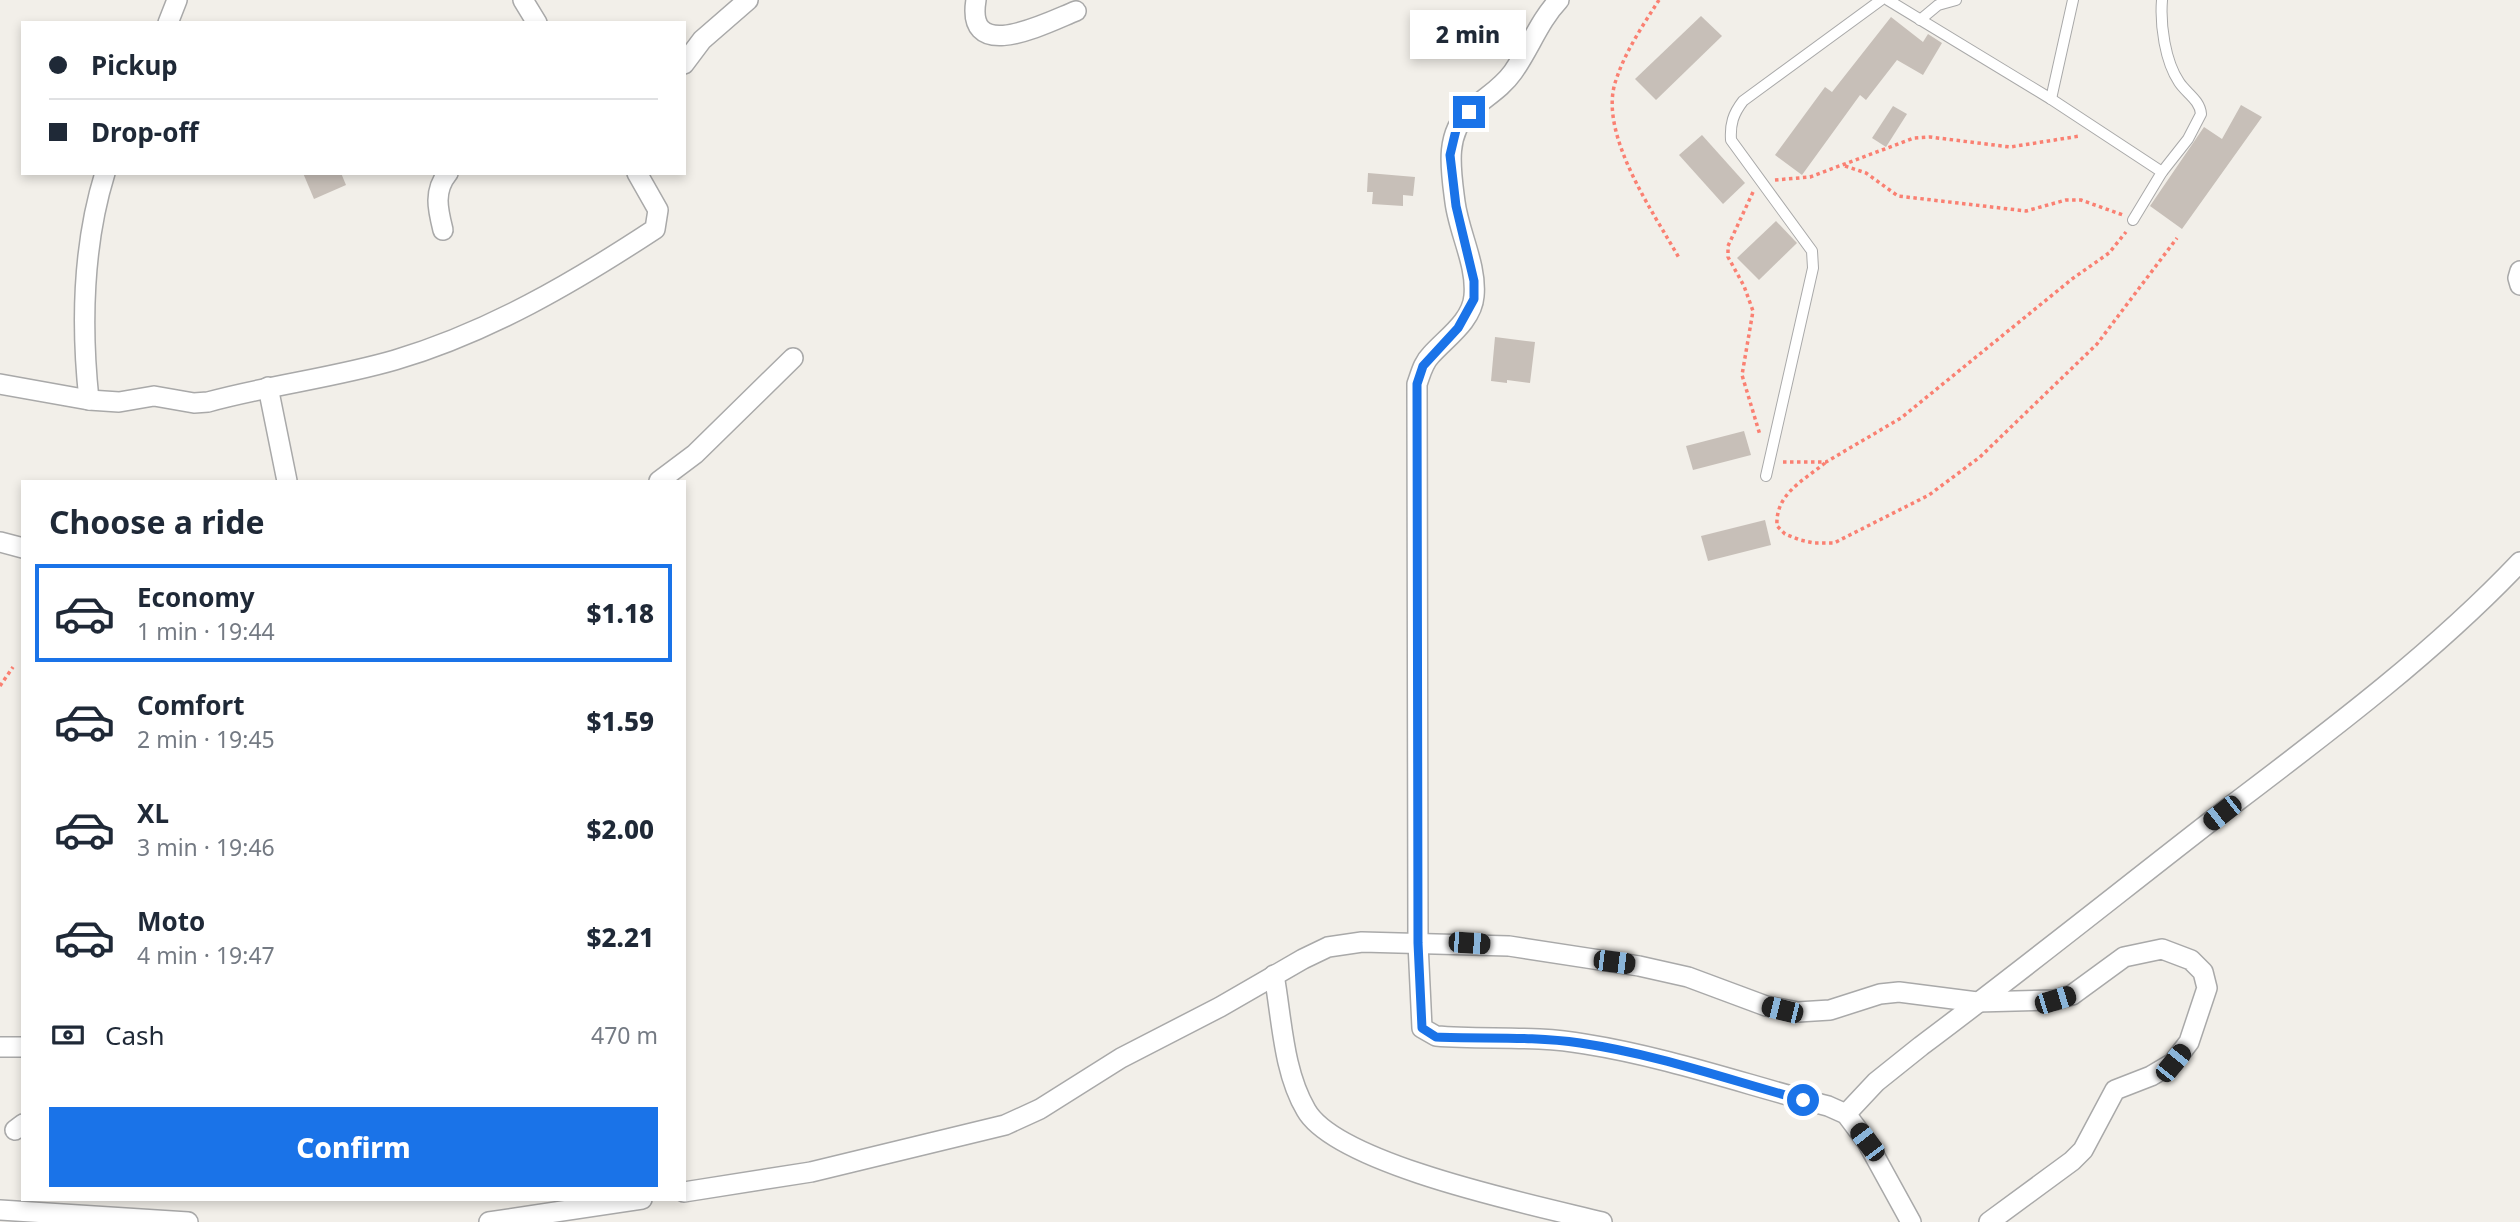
<!DOCTYPE html>
<html lang="en">
<head>
<meta charset="utf-8">
<style>
  body { margin:0; font-family:"Noto Sans",sans-serif; background:#f2f2f3; color:#1f2937; height:100vh; display:flex; flex-direction:column; font-size:26px; white-space:nowrap }
  * { box-sizing:border-box; margin:0 }
  p { font-size:23px; color:#747a83 }
  .icon { flex:none; width:38px; height:38px; fill:none; stroke:currentColor; stroke-width:2; stroke-linecap:round; stroke-linejoin:round }
  .map { position:relative; flex:1; overflow:hidden }
  .details { position:absolute; left:21px; top:480px; width:665px; height:721px; display:flex; flex-direction:column; background:#fff; border-radius:0px; box-shadow:0 4px 10px #0003 }
  .details>* { flex:none }
  .guide { position:absolute; left:21px; top:21px; width:665px; height:154px; border-radius:0px; box-shadow:0 4px 10px #0003; display:grid; align-content:center; height:154px; padding:0 28px; background:#fff }
  .end { position:absolute; width:32px; height:32px; margin:-16px; border:9px solid #1a73e8; background:#fff; box-shadow:0 0 0 4px #fff }
  .from { border-radius:50% }
  .bubble { position:absolute; height:49px; border-radius:0px; background:#fff; box-shadow:0 4px 10px #0003; font-size:23px; font-weight:800; line-height:49px; text-align:center }
  .car { position:absolute; width:21px; height:42px; margin:-21px -10px; border-radius:9px; box-shadow:0 0 5px 2px #0007; background:linear-gradient(#222 24%,#8ab4d8 0 40%,#222 0 76%,#8ab4d8 0 86%,#222 0) }
  .guide b { display:flex; align-items:center; gap:24px; height:66px; font-size:26px }
  .guide b+b { border-top:2px solid #e0e1e3 }
  .guide i { width:18px; height:18px; background:#1f2937 }
  ul { padding:0; list-style:none }
  li { display:flex; align-items:center; gap:21px; height:98px; margin:0 14px 10px; padding:0 14px; border:4px solid transparent; border-radius:0px }
  li div { flex:1 }
  li b { display:block; font-size:26px }
  li em { font-style:normal; font-weight:800 }
  li.selected { border-color:#1a73e8 }
  li>.icon { width:63px; height:63px; stroke-width:1.5 }
  h2 { padding:0 28px; font-size:32px; line-height:84px }
  .pay { display:flex; align-items:center; gap:18px; height:77px; padding:0 28px; font-size:26px }
  .pay p { margin-inline-start:auto }
  .action { display:flex; gap:14px; margin-top:auto; padding:14px 28px }
  .action a { flex:1; height:80px; border-radius:0px; background:#1a73e8; color:#fff; font-size:28px; font-weight:800; line-height:80px; text-align:center }
  .map>svg:first-child { display:block }
  .building { fill:#c7bfb8 }
  .lines { fill:none; stroke-linecap:round; stroke-linejoin:round }
  .lane-casing { stroke:#a9a9a9; stroke-width:12 }
  .street-casing { stroke:#a9a9a9; stroke-width:22 }
  .path { stroke:#fa8072; stroke-width:3.5; stroke-dasharray:3.5 3.5; stroke-linecap:butt }
  .lane { stroke:#fff; stroke-width:10 }
  .street { stroke:#fff; stroke-width:19 }
  .route { stroke:#1a73e8; stroke-width:9 }
</style>
</head>
<body>
<div class="map">
<svg width="2520" height="1222" viewBox="0 0 2520 1222">
  <rect width="100%" height="100%" fill="#f2efe9"/>
  <g class="building">
    <path d="M1701,16L1722,36L1656,100L1635,79Z"/>
    <path d="M1891,17L1923,42L1928,34L1942,43L1923,75L1897,60L1866,100L1860,95L1802,175L1775,155L1825,87L1832,92Z"/>
    <path d="M2241,105L2262,117L2182,229L2150,206L2204,127L2222,139Z"/>
    <path d="M1893,106L1907,114L1886,147L1872,138Z"/>
    <path d="M1702,135L1745,183L1723,204L1679,155Z"/>
    <path d="M303,173H341L346,185L314,199Z"/>
    <path d="M1368,173L1415,177L1413,196L1403,195V206L1372,204L1373,192H1367Z"/>
    <path d="M1776,221L1797,243L1759,280L1737,258Z"/>
    <path d="M1495,337L1535,342L1530,383L1507,380V383L1491,381Z"/>
    <path d="M1744,431L1751,455L1693,470L1686,446Z"/>
    <path d="M1765,520L1771,545L1708,561L1701,536Z"/>
  </g>
  <g class="lines">
    <defs>
      <g id="lane">
        <path d="M1888,0L2051,99L2162,172"/>
        <path d="M1920,20L1938,5L1956,0"/>
        <path d="M2051,99L2073,0"/>
        <path d="M2133,220L2162,172L2188,139L2201,114C2200,100 2186,93 2179,82C2165,61 2160,25 2162,0"/>
        <path d="M1766,476L1813,268L1812,251L1731,140C1730,124 1733,114 1743,101L1881,0"/>
      </g>
      <g id="street">
        <path d="M523,0L537,23"/>
        <path d="M976,0C965,66 1048,22 1076,11"/>
        <path d="M1559,0C1539,21 1530,48 1513,72C1501,89 1485,97 1470,111C1444,134 1451,171 1455,202C1459,233 1477,265 1474,296C1472,321 1446,338 1431,355C1423,363 1421,373 1417,384L1418,943L1422,1028L1436,1036C1485,1040 1535,1035 1585,1044C1667,1057 1747,1085 1828,1106L1846,1114L1867,1142L1911,1222"/>
        <path d="M168,23L177,0"/>
        <path d="M684,64L702,40L748,0"/>
        <path d="M443,230C438,210 433,191 448,173"/>
        <path d="M2520,271L2518,278L2520,285"/>
        <path d="M0,384L89,400L119,402L154,396L194,403L208,402C270,385 333,378 395,360C489,332 573,283 655,229L658,210L637,173"/>
        <path d="M268,387L287,481"/>
        <path d="M89,400C81,326 83,244 105,173"/>
        <path d="M659,481L695,454L793,358"/>
        <path d="M0,542L23,548"/>
        <path d="M1274,975C1282,1019 1283,1071 1306,1110C1337,1165 1538,1206 1602,1222"/>
        <path d="M0,1047H23"/>
        <path d="M1846,1114L1876,1082L1921,1046C2020,972 2117,894 2215,818C2319,739 2430,657 2520,562"/>
        <path d="M15,1130L23,1124"/>
        <path d="M684,1192L811,1172L1005,1125L1040,1109L1121,1058L1220,1007L1303,959L1328,947L1362,942L1509,946L1639,966L1688,977L1766,1006L1798,1012L1830,1010L1880,994L1899,992L1977,1002L2055,1000L2072,995L2124,957L2162,949L2191,960L2203,972L2207,988L2189,1042L2173,1063L2151,1076L2115,1090L2083,1150L2072,1161L1989,1222"/>
        <path d="M0,1210L188,1222"/>
        <path d="M489,1222L642,1199"/>
      </g>
    </defs>
    <use href="#lane" class="lane-casing"/>
    <use href="#street" class="street-casing"/>
    <g class="path">
      <path d="M1659,0C1643,25 1625,52 1616,80C1597,133 1654,213 1679,258"/>
      <path d="M1845,166L1866,173L1898,196L2026,211L2066,200H2081L2123,215"/>
      <path d="M1775,180L1810,177L1914,138L1930,137L2010,147L2080,136"/>
      <path d="M1753,192L1728,246V257L1744,286L1753,311L1742,375L1760,435"/>
      <path d="M1783,462H1826L1901,418L2072,279L2109,253L2126,232"/>
      <path d="M1825,463C1803,481 1775,494 1777,526L1785,534L1800,540L1814,543H1834L1929,495L1980,457L2097,344L2177,238"/>
      <path d="M0,686L13,667"/>
    </g>
    <use href="#lane" class="lane"/>
    <use href="#street" class="street"/>
  </g>
  <g class="lines">
    <path class="route" d="M1469,112L1456,130L1450,155L1456,206L1474,281V299L1458,328L1423,366L1417,384L1418,943L1422,1028L1436,1037C1484,1039 1532,1036 1580,1043C1656,1054 1729,1080 1803,1100"/>
  </g>
</svg>
<i class="end from" style="left:1803px;top:1100px"></i>
<i class="end" style="left:1469px;top:112px"></i>
<div class="bubble" style="left:1410px;top:10px;width:116px">2 min</div>
<i class="car" style="left:2222px;top:813px;rotate:232deg"></i>
<i class="car" style="left:1469px;top:943px;rotate:94deg"></i>
<i class="car" style="left:1614px;top:962px;rotate:97deg"></i>
<i class="car" style="left:2055px;top:1000px;rotate:73deg"></i>
<i class="car" style="left:1782px;top:1010px;rotate:284deg"></i>
<i class="car" style="left:2173px;top:1063px;rotate:39deg"></i>
<i class="car" style="left:1867px;top:1142px;rotate:323deg"></i>
<div class="guide">
<b><i class="from"></i>Pickup</b>
<b><i></i>Drop-off</b>
</div>
<section class="details">
<h2>Choose a ride</h2>
<ul>
<li class="selected"><svg class="icon" aria-label="car" viewBox="0 0 24 24"><path d="M5 17H2v-5l4-1 3-4h7l3 4 3 1v5h-3M9 17h6M6 11h13"/><circle cx="7" cy="17" r="2"/><circle cx="17" cy="17" r="2"/></svg><div><b>Economy</b><p>1 min · 19:44</p></div><em>$1.18</em></li>
<li><svg class="icon" aria-label="car" viewBox="0 0 24 24"><path d="M5 17H2v-5l4-1 3-4h7l3 4 3 1v5h-3M9 17h6M6 11h13"/><circle cx="7" cy="17" r="2"/><circle cx="17" cy="17" r="2"/></svg><div><b>Comfort</b><p>2 min · 19:45</p></div><em>$1.59</em></li>
<li><svg class="icon" aria-label="car" viewBox="0 0 24 24"><path d="M5 17H2v-5l4-1 3-4h7l3 4 3 1v5h-3M9 17h6M6 11h13"/><circle cx="7" cy="17" r="2"/><circle cx="17" cy="17" r="2"/></svg><div><b>XL</b><p>3 min · 19:46</p></div><em>$2.00</em></li>
<li><svg class="icon" aria-label="car" viewBox="0 0 24 24"><path d="M5 17H2v-5l4-1 3-4h7l3 4 3 1v5h-3M9 17h6M6 11h13"/><circle cx="7" cy="17" r="2"/><circle cx="17" cy="17" r="2"/></svg><div><b>Moto</b><p>4 min · 19:47</p></div><em>$2.21</em></li>
</ul>
<div class="pay"><svg class="icon" aria-label="cash" viewBox="0 0 24 24"><path d="M3 7h18v10H3z"/><circle cx="12" cy="12" r="2"/></svg>Cash<p>470 m</p></div>
<div class="action"><a>Confirm</a></div>
</section>
</div>
</body>
</html>
